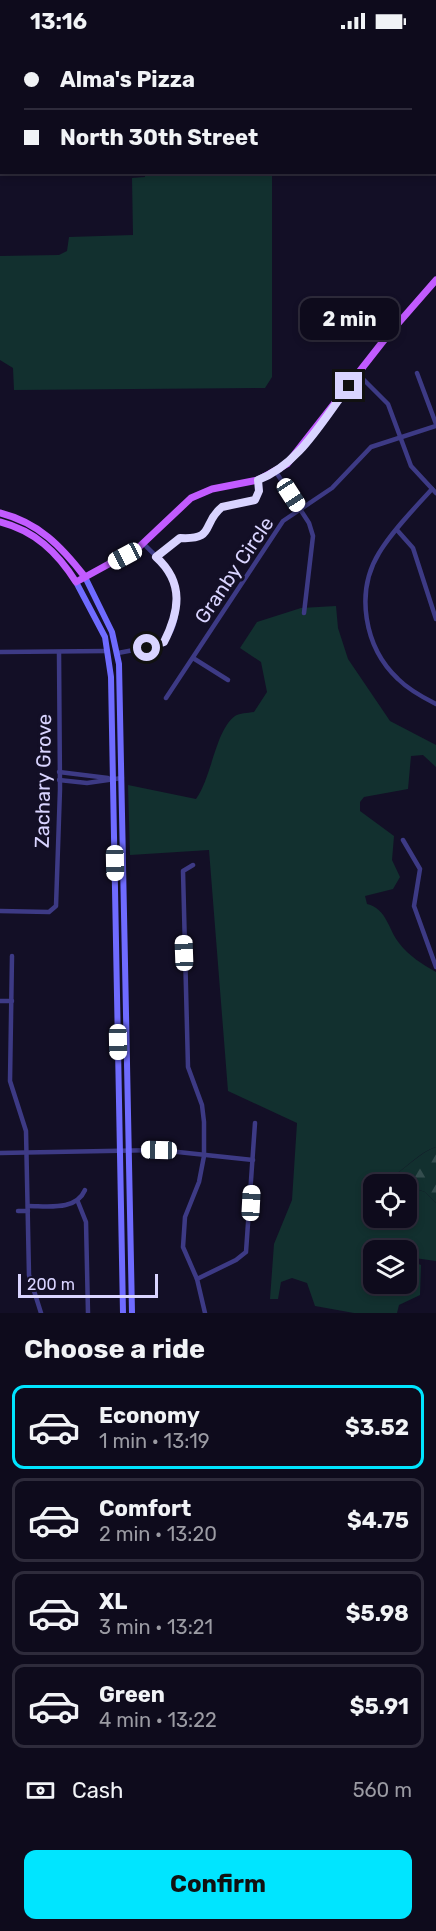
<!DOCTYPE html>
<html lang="en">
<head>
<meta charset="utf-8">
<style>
  body { margin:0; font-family:Rubik,sans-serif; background:#1c1929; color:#f1f3f6; height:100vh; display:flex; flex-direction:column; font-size:22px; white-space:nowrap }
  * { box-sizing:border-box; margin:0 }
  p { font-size:20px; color:#9b9ba3 }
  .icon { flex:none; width:33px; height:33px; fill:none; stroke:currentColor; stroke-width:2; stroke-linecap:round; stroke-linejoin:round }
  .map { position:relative; height:1271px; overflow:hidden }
  .details { display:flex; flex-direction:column; background:#0e0b1c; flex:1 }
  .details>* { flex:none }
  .guide { position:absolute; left:0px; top:0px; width:436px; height:132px; box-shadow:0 3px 9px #0003,0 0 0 2px #2e2b3b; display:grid; align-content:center; height:132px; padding:0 24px; background:#0e0b1c }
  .fabs { position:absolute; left:363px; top:1132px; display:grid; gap:12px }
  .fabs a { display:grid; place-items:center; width:54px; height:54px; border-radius:12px; background:#0e0b1c; box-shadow:0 3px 9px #0003,0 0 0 2px #2e2b3b; font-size:30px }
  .scale { position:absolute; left:18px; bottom:15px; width:140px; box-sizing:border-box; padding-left:6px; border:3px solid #d9d4ff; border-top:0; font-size:16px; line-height:21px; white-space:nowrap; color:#d9d4ff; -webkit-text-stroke:4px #130f26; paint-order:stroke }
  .end { position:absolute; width:27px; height:27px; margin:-14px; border:8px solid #d9d4ff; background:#111; box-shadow:0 0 0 3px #111 }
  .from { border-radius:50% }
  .bubble { position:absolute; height:42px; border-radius:12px; background:#0e0b1c; box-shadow:0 3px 9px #0003,0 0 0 2px #2e2b3b; font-size:20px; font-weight:700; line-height:42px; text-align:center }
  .car { position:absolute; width:18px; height:36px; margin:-18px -9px; border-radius:8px; box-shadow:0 0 4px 2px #0007; background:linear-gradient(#fff 24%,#345 0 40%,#fff 0 76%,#345 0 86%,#fff 0) }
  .guide b { display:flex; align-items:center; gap:21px; height:57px; font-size:22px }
  .guide b+b { border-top:2px solid #2e2b3b }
  .guide i { width:15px; height:15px; background:#f1f3f6 }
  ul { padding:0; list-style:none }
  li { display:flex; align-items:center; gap:18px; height:84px; margin:0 12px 9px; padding:0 12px; border:3px solid #2e2b3b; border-radius:12px }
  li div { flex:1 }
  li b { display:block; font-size:22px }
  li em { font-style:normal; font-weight:700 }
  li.on { border-color:#00e5ff }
  li>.icon { width:54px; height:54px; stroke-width:1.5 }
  h2 { padding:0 24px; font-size:27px; line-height:72px }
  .pay { display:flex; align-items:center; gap:15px; height:66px; padding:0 24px; font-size:22px }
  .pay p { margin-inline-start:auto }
  .primary-button { display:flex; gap:12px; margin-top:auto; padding:12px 24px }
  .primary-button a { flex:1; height:69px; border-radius:12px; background:#00e5ff; color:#111; font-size:24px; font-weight:700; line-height:69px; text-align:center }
  .status { display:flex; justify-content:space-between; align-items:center; height:42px; padding:0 30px; background:#0e0b1c; direction:ltr }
  .status svg { height:16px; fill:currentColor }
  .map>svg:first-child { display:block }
  .grass { fill:#12302f }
  .forest { fill:url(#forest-firs) }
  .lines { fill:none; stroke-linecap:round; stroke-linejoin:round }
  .stream { stroke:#0c2248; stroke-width:1.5 }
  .minor { stroke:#3d3a85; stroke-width:4.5 }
  .secondary { stroke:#6f6bff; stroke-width:6 }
  .primary { stroke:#c25bff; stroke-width:7 }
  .route { stroke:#d9d4ff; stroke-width:8 }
  .labels { text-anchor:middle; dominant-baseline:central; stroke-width:6; stroke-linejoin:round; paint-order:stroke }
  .street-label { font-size:20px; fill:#d9d4ff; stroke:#130f26 }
</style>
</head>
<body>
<div class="status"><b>13:16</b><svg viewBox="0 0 49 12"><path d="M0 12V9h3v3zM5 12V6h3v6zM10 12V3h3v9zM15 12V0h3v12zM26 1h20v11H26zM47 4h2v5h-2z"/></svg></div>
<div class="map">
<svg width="436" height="1271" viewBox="0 0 436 1271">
  <defs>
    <pattern id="forest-firs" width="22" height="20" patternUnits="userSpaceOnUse" patternTransform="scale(1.5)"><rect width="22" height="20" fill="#12302f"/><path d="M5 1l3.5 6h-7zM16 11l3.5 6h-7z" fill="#344d4e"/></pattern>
  </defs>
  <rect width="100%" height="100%" fill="#130f26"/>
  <g class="grass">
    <path d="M145,131H272V335L265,346L14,348L13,326L0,318V214L59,213L67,209L69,195L133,193L132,136L145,135Z"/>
    <path d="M336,564L338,586L348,617L390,679L436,703V725L423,713L411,714L408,747L364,755L360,760V769L394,794L392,818L400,835L393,847L365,854L367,862C387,867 388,887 399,901C409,914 422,922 436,930V1105C419,1110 405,1128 388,1137L405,1143H374V1176H406L407,1144L425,1150L436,1161V1219L407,1215L406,1209H374V1242H406L407,1217L421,1223L420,1253L399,1263L397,1271H354L315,1264L307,1241L292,1236L281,1240L278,1257H270L274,1202L292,1158L297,1081L228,1049L209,808L130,813L128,743L196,757C212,735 215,689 235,674C240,671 247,671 254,670L267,650L261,620L240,606L257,580L301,566Z"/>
  </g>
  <path class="forest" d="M436,1105V1161L425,1150L388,1137C405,1128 420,1110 436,1105Z"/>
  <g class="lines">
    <g class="stream">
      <path d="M423,0V2"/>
      <path d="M435,39L436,42"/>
    </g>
    <g class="minor">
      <path d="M399,0V2"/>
      <path d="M417,331L436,382"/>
      <path d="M358,332L388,362L411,424L436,451"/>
      <path d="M276,430L309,481L313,494L304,571"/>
      <path d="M432,447C414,467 393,488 379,511C355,550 364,605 398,637C409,648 422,655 436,662"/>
      <path d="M397,488L413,506L436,577"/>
      <path d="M156,515L180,496C216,498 202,482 222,464L255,458L259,449L258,438"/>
      <path d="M0,610L108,609"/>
      <path d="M118,611L160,603C180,588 181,550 169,529C162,518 151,510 143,501"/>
      <path d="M193,616L228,638"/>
      <path d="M166,656L283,479L332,446L371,405L436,384"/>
      <path d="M59,730L108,736"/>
      <path d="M59,738L87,741L122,736"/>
      <path d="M403,798L420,827L414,864L436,925"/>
      <path d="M193,823L183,829L188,1025L202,1063L204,1080V1114L199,1140L185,1175L183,1205L197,1237L205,1271"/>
      <path d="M0,869L49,870L56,864L60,747L59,610"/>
      <path d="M12,914L10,1039L26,1089L29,1233L41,1271"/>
      <path d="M0,959H12"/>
      <path d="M0,1111L159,1108L253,1118"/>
      <path d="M78,1160L86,1180L88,1271"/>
      <path d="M28,1164C48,1164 76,1169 85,1148"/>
      <path d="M18,1169H28"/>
      <path d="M197,1237L236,1218L246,1210L255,1081"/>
    </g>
    <g class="secondary">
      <path d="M85,535L112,590L119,622L132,1271"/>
      <path d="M76,540L105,595L111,635L123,1271"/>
    </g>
    <g class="primary">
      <path d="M0,471C39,481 61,504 85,535"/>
      <path d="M0,480C35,489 57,510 76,540L138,506L191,456L212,447L258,438L287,422L388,293L436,238"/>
    </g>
  </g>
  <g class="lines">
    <path class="route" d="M147,606L164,600C179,570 185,541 156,515L180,496C216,498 201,482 222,465L255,458L259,449L258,438C299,423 323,377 349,344"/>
  </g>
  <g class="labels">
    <g class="street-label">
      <text transform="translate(234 528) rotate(-56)">Granby Circle</text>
      <text transform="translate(43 739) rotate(-89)">Zachary Grove</text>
    </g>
  </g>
</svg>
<div class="fabs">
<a><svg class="icon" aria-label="locate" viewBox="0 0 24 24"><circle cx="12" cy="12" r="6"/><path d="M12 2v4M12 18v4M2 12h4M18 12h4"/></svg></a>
<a><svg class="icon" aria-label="layers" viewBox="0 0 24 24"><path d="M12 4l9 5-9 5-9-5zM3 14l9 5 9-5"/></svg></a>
</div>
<div class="scale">200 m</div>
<i class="end from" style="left:147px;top:606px"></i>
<i class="end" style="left:349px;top:344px"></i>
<div class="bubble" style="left:300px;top:256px;width:99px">2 min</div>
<i class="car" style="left:291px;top:453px;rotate:147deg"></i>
<i class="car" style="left:125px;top:514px;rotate:242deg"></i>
<i class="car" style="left:115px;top:821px;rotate:179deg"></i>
<i class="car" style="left:184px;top:911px;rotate:358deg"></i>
<i class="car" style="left:118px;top:1000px;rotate:179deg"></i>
<i class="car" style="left:159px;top:1108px;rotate:271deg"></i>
<i class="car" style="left:251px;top:1161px;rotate:3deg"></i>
<div class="guide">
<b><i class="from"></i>Alma's Pizza</b>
<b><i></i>North 30th Street</b>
</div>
</div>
<section class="details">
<h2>Choose a ride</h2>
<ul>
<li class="on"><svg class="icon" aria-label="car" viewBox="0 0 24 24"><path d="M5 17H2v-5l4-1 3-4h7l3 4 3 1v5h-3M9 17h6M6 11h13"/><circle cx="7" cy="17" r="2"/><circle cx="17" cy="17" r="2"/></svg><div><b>Economy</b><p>1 min · 13:19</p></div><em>$3.52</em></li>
<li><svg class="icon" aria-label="car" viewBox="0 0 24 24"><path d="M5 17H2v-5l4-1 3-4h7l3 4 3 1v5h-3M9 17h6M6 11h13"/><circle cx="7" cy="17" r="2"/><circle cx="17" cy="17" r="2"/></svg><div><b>Comfort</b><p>2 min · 13:20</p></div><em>$4.75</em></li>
<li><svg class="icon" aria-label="car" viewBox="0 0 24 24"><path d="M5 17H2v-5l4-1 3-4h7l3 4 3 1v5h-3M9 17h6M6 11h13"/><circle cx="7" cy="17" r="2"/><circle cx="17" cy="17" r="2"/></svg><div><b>XL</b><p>3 min · 13:21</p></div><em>$5.98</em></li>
<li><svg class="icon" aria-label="car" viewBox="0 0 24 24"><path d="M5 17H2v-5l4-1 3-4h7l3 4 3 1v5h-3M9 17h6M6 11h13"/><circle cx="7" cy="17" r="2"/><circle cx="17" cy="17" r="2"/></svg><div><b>Green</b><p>4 min · 13:22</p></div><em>$5.91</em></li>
</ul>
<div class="pay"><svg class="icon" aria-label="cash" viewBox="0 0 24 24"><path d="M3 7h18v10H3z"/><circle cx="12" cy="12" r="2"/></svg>Cash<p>560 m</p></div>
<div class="primary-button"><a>Confirm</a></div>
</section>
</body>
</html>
